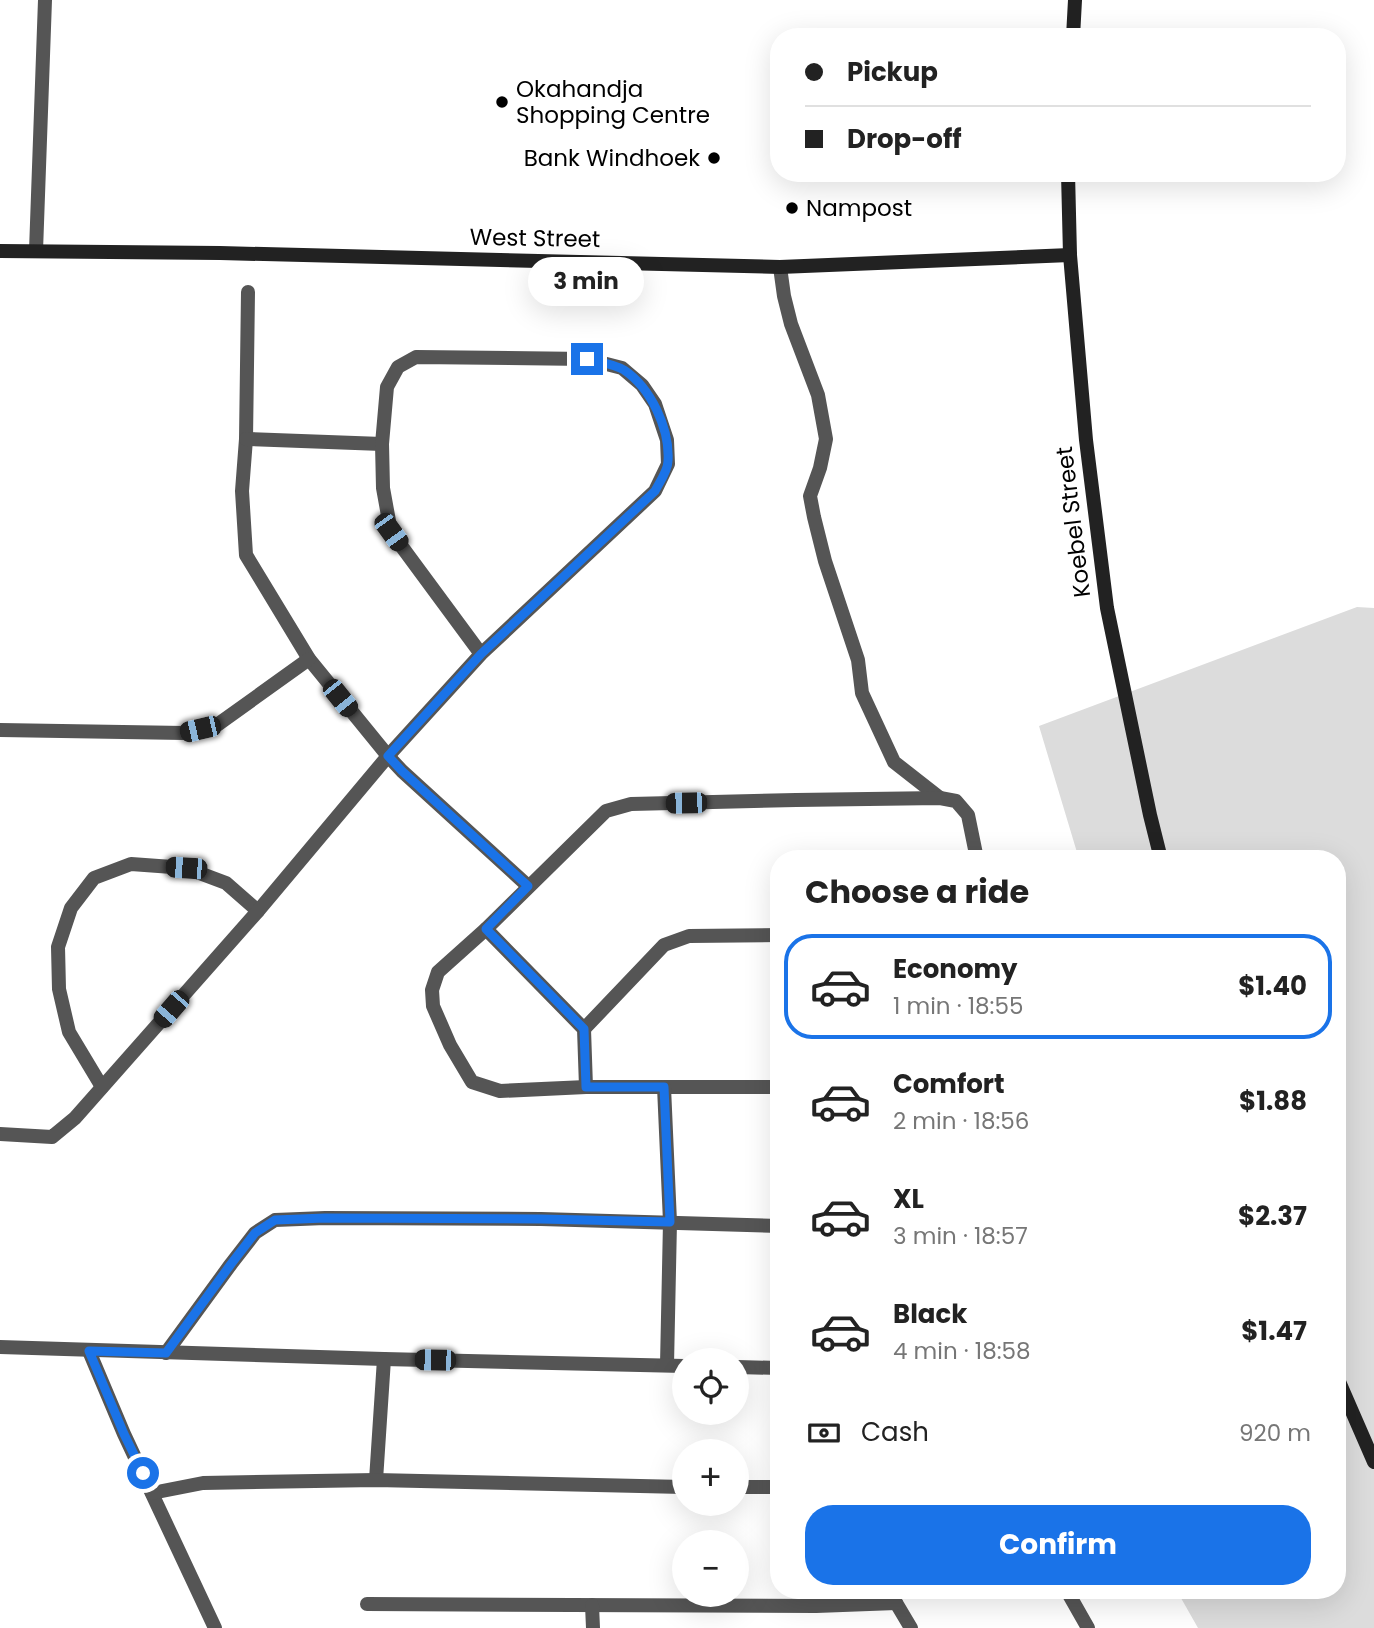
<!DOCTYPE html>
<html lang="en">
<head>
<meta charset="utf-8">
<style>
  body { margin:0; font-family:Poppins,sans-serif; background:#f2f2f2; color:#222; height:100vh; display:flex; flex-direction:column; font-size:26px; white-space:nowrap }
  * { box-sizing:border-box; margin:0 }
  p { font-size:23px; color:#767676 }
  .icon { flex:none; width:38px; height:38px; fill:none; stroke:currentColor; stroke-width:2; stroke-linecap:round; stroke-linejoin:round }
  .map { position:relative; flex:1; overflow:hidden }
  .panel { position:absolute; left:770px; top:850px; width:576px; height:749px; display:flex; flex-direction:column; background:#fff; border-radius:28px; box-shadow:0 7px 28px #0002 }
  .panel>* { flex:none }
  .guide { position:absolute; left:770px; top:28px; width:576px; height:154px; border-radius:28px; box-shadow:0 7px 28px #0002; display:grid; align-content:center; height:154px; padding:0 35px; background:#fff }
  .fabs { position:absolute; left:672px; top:1348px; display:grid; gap:14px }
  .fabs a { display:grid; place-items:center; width:77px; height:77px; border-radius:50%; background:#fff; box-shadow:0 7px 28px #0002; font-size:35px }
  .end { position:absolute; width:32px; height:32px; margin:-16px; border:9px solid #1a73e8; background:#fff; box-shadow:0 0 0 4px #fff }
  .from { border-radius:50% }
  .bubble { position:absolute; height:49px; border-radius:24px; background:#fff; box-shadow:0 7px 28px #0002; font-size:23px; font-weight:700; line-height:49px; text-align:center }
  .car { position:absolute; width:21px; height:42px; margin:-21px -10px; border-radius:9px; box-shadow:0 0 5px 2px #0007; background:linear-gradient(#222 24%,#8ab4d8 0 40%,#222 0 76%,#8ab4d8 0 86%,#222 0) }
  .guide b { display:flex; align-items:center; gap:24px; height:66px; font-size:26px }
  .guide b+b { border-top:2px solid #e0e0e0 }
  .guide i { width:18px; height:18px; background:#222 }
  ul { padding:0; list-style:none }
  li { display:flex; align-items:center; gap:21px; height:105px; margin:0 14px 10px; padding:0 21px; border:4px solid transparent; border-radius:28px }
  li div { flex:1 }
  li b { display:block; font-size:26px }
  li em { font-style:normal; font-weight:700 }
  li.current { border-color:#1a73e8 }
  li>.icon { width:63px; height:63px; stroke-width:1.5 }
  h2 { padding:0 35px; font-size:32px; line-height:84px }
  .pay { display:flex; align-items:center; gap:18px; height:77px; padding:0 35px; font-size:26px }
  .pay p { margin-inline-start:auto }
  .cta { display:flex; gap:14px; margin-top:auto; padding:14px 35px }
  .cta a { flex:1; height:80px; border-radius:28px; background:#1a73e8; color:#fff; font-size:28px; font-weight:700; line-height:80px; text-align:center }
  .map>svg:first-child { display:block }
  .green { fill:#dcdcdc }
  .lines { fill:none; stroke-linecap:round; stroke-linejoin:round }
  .street { stroke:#555; stroke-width:14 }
  .secondary { stroke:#222; stroke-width:14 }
  .route { stroke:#1a73e8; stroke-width:9 }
  .poi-dot { fill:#000; stroke:#fff; stroke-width:2.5 }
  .labels { text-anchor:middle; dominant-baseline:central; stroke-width:6; stroke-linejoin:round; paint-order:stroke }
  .poi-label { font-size:23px; fill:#000; stroke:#fff; text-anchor:start }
  .street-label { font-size:23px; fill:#000; stroke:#fff }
</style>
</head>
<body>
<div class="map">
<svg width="1374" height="1628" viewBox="0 0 1374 1628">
  <rect width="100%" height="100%" fill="#fff"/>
  <path class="green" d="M1357,607L1374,608V1628H1198L1177,1591H1337V859H1079L1039,726Z"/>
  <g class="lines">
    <g class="street">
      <path d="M36,251L45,0"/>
      <path d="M780,267L784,296L791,324L818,395L826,439L820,468L810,496L814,517L825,561L858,660L862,693L894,762L940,798"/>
      <path d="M248,292L246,439L242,491L246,555L309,659L388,756L402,771L528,886"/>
      <path d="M246,439L382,444"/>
      <path d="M0,730L184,733L217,725L309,659"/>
      <path d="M486,929L584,1029L586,1087H779"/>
      <path d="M584,1029L664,945L689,936L779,935"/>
      <path d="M102,1087L69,1032L59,989L58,947L71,908L94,878L131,864L186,868L226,883L258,911"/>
      <path d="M586,1087L500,1091L472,1082L450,1045L433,1006L432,990L438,972L486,929L606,811L631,804L796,800L940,798L956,801L968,815L977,859"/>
      <path d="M664,1087L670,1222L667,1365"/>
      <path d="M0,1134L52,1137L75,1118L258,911L388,756L481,654L655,491L668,464L667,440L655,404L642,385L622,368L587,359L416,357L398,367L387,387L382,444L383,488L391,532L481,654"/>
      <path d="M0,1347L384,1359L684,1366"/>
      <path d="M89,1351L124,1434L215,1628"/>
      <path d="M166,1353L231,1264L255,1233L275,1220L325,1218L541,1219L779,1226"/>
      <path d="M737,1367L779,1368"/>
      <path d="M376,1480L384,1359"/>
      <path d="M737,1487H779"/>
      <path d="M152,1493L203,1483L376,1480L684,1487"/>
      <path d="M889,1591L911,1628"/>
      <path d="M1067,1591L1088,1628"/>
      <path d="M367,1604L816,1606L896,1603"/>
      <path d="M592,1605L593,1628"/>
    </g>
    <g class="secondary">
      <path d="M1073,37L1075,0"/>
      <path d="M1068,173L1070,255L1086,440L1107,608L1150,815L1161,859"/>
      <path d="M0,251L220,253L780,267L1070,255"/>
      <path d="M1337,1377L1374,1462"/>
    </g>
  </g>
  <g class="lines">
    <path class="route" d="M143,1473L124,1434L89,1351L166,1353L231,1264L255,1233L275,1220L325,1218L541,1219L670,1222L664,1087H586L584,1029L486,929L528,886L402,771L388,756L481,654L655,491C659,483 668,471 668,461C670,429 651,388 624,370C614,364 599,362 587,359"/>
  </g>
  <g class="poi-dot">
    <circle cx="502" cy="102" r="7"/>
    <circle cx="714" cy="158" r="7"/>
    <circle cx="792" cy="208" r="7"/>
  </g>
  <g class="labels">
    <g class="poi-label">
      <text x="516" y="89">Okahandja<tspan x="516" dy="26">Shopping Centre</tspan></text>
      <text x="700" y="158" text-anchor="end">Bank Windhoek</text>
      <text x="806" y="208">Nampost</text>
    </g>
    <g class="street-label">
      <text transform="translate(535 238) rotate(1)">West Street</text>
      <text transform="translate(1073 522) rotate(-97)">Koebel Street</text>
    </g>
  </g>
</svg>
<div class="fabs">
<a><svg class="icon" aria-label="locate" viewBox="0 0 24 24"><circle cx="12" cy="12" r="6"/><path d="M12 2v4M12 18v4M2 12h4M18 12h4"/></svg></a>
<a>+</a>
<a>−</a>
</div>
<i class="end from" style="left:143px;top:1473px"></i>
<i class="end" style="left:587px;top:359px"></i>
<div class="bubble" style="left:528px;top:257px;width:116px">3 min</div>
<i class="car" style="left:391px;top:532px;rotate:144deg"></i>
<i class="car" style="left:340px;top:698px;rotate:141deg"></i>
<i class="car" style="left:200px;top:729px;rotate:257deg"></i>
<i class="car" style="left:686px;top:803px;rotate:269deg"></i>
<i class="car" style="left:186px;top:868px;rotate:274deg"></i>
<i class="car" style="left:171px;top:1009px;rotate:221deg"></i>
<i class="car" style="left:435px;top:1360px;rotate:271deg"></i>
<div class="guide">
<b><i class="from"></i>Pickup</b>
<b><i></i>Drop-off</b>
</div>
<section class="panel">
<h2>Choose a ride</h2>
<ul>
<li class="current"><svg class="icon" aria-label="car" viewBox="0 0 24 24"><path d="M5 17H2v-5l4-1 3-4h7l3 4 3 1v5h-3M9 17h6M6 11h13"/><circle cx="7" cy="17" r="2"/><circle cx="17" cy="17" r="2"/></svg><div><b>Economy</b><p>1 min · 18:55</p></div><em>$1.40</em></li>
<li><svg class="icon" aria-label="car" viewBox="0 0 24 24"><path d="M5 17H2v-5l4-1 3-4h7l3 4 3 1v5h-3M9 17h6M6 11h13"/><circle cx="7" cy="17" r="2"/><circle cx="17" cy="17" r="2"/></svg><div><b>Comfort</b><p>2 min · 18:56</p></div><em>$1.88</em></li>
<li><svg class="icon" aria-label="car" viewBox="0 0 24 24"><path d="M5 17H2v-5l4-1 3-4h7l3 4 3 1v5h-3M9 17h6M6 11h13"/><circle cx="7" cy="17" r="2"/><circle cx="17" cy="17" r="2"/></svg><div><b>XL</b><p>3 min · 18:57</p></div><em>$2.37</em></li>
<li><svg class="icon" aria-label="car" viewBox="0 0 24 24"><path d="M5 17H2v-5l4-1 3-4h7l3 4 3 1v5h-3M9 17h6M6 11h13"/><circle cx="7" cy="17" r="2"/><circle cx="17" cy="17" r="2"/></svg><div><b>Black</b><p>4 min · 18:58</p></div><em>$1.47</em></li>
</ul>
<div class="pay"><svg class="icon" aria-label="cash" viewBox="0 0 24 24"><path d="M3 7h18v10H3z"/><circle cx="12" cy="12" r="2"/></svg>Cash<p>920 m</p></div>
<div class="cta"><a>Confirm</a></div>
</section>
</div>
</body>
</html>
